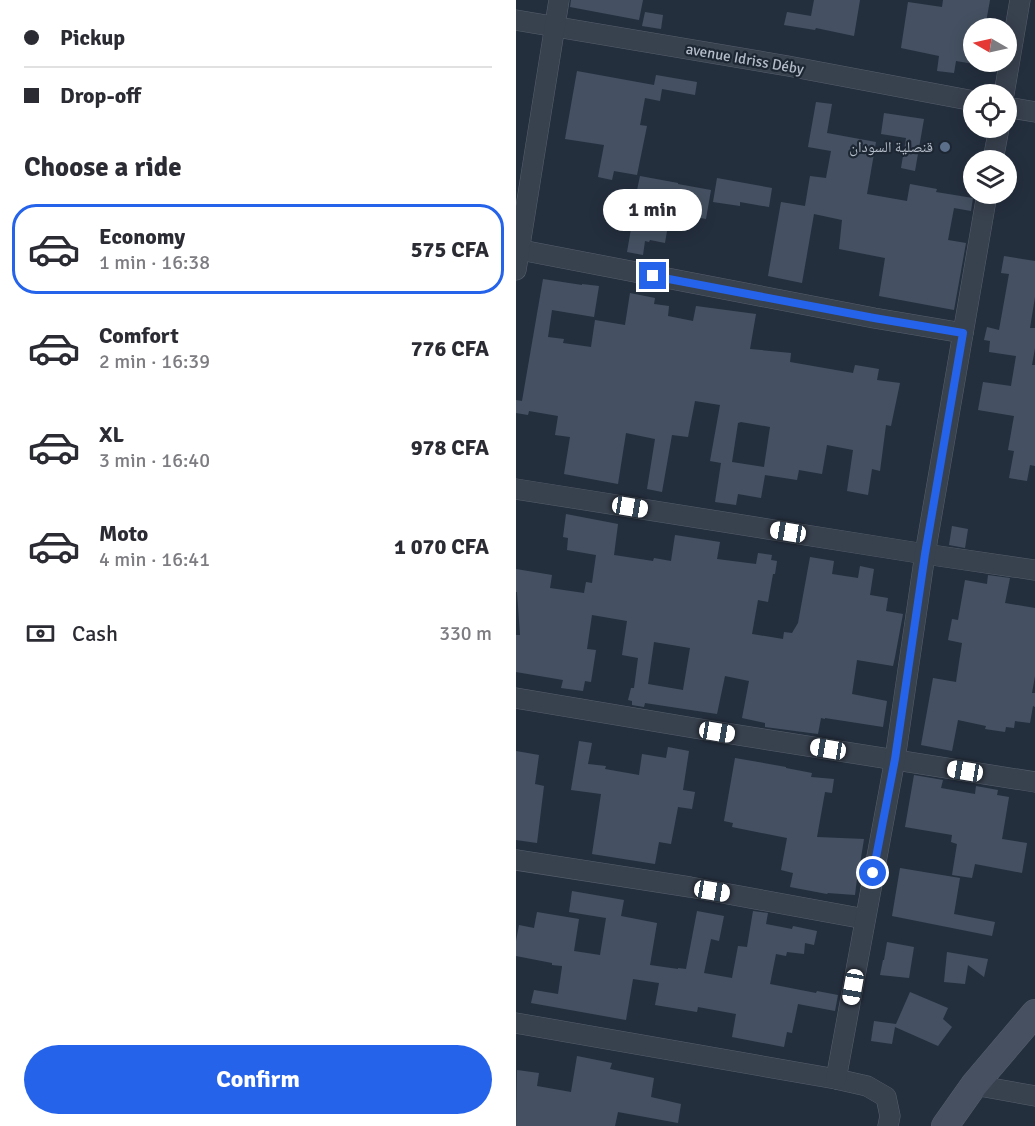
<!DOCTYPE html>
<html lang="en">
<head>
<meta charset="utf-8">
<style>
  body { margin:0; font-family:Signika,"Noto Naskh Arabic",sans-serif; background:#f2f2f3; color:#2b2b33; height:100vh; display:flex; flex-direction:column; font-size:22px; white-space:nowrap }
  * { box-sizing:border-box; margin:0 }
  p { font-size:20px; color:#7c7c81 }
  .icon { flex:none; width:33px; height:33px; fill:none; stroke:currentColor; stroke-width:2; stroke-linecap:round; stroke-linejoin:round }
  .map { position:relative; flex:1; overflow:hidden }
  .side { display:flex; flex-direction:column; background:#fff; width:516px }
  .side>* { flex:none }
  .banner { display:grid; align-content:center; height:132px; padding:0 24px; background:#fff }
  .needle { width:39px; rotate:279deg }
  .tools { position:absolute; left:447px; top:18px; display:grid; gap:12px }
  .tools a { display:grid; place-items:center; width:54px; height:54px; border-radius:50%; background:#fff; box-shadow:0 3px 15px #0003; font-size:30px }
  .end { position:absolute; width:27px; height:27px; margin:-14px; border:8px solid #2563eb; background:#fff; box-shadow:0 0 0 3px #fff }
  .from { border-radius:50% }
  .bubble { position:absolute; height:42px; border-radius:21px; background:#fff; box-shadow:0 3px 15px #0003; font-size:20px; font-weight:800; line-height:42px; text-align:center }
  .car { position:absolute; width:18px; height:36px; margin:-18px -9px; border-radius:8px; box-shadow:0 0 4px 2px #0007; background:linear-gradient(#fff 24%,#345 0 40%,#fff 0 76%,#345 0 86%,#fff 0) }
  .banner b { display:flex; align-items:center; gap:21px; height:57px; font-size:22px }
  .banner b+b { border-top:2px solid #e1e1e2 }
  .banner i { width:15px; height:15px; background:#2b2b33 }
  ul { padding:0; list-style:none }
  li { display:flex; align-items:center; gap:18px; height:90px; margin:0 12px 9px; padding:0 12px; border:3px solid transparent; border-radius:24px }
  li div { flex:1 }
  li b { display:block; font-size:22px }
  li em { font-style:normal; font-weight:800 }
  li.current { border-color:#2563eb }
  li>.icon { width:54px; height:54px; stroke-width:1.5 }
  h2 { padding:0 24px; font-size:27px; line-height:72px }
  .pay { display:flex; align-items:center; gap:15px; height:66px; padding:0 24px; font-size:22px }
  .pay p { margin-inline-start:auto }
  .primary-button { display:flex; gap:12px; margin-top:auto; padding:12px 24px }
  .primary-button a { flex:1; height:69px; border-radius:36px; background:#2563eb; color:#fff; font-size:24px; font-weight:800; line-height:69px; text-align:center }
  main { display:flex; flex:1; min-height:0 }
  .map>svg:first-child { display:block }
  .building { fill:#455162; fill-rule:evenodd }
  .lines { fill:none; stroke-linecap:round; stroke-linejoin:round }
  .street-casing { stroke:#565f6c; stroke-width:21 }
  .secondary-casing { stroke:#565f6c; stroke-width:28 }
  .street { stroke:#38414e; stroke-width:20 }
  .secondary { stroke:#465061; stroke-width:27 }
  .route { stroke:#2563eb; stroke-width:8 }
  .service-dot { fill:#5c6f8a; stroke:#1d2633; stroke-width:2 }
  .labels { text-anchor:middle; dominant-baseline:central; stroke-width:4.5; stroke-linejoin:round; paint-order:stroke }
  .street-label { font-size:15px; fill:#b4bcc9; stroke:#1d2633 }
  .poi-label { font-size:15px; fill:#b4bcc9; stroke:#1d2633; text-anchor:end }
</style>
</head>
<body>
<main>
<section class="side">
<div class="banner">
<b><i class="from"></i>Pickup</b>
<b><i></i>Drop-off</b>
</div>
<h2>Choose a ride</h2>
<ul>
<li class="current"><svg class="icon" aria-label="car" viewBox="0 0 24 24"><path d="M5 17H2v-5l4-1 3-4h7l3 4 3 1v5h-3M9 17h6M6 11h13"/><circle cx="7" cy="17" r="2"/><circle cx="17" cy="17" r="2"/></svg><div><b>Economy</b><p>1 min · 16:38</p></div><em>575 CFA</em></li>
<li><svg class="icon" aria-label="car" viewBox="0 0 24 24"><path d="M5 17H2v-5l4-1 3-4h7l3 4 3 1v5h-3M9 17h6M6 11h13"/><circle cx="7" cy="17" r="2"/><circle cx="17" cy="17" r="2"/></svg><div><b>Comfort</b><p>2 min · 16:39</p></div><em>776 CFA</em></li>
<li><svg class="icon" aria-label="car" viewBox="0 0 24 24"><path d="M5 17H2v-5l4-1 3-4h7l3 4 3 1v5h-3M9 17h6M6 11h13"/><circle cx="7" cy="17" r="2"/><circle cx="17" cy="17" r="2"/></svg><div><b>XL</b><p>3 min · 16:40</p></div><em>978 CFA</em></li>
<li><svg class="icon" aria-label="car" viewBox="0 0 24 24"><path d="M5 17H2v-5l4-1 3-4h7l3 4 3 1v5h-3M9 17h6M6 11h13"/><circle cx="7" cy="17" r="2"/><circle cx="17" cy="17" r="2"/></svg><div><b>Moto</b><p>4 min · 16:41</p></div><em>1 070 CFA</em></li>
</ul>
<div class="pay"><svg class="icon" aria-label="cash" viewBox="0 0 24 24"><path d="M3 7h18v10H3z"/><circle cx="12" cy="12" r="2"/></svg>Cash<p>330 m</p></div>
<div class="primary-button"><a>Confirm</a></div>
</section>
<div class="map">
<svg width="519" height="1126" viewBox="0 0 519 1126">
  <rect width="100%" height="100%" fill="#242f3e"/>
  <g class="building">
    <path d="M55,0H127L123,20L54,7Z"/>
    <path d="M298,0H344L338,36L300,28L299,30L268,25L271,12L295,16Z"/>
    <path d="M427,0H474L469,28H458V64L440,61L438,73L421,71L423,56L385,48L392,2L426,7Z"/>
    <path d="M129,12L147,15L145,29L126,26Z"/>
    <path d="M61,71L138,85L140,75L181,82L179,95L146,89L144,101L129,98L124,125L131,126L121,175L98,171L96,180L82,177L88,145L49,139Z"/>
    <path d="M300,102L316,104L311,133L360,142L351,194L391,201L394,184L421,189L420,192L457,198L455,211L438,208L432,240L450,243L438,310L363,296L369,258L323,249L326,220L298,214L286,283L252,276L265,202L289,206L294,176L310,178L315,151L292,147Z"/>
    <path d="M368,113L408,119L399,171L385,168L390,138L365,134Z"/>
    <path d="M124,176L162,183V184L195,190L190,219L154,213L149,243L134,240L133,242L129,241L127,255L111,252L116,223H114Z"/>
    <path d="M201,178L256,188L253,207L224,202V206L197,202Z"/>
    <path d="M488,256L519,261V297L514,328H519V348L516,365H519V466L514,465L511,481L493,478L498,451L492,450L498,416L462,410L467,382L495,386L500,356L473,352L474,341L468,340L471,327L483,330L493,274L485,273Z"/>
    <path d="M27,279L66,285V284L83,286L78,317L36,310L32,337L48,339L47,343L75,347L79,320L109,325L114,293L139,298L138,304L153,306L152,316L177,321L180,306L240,314L234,349L275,353L274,362L337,373L339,365L363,369L361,380L384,383L375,426L370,425L364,471L356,469L352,495L331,491L337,450L311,445L306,474L283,470L281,480L249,475L245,498L222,494L220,505L199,502L205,463L194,461L204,405L179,401L172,437L156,435L146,492L131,489L139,439L110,433L102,484L48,474L54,437L39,435L42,416L13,411L12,415L0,413V400L6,401ZM225,422L254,427L248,467L216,462L222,423Z"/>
    <path d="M50,514L102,524L98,555L137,561L138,558L155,561L159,535L204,542L201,559L240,564L242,553L256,555L255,560L261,561L259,574H257L252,602L242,600L236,634L267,639L268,632L276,633L282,623L294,557L318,561L316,574L342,578L344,566L358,569L354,595L372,598L370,611L387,614L379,657L377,666L341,660L336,694L371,701L367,727L309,718V719L305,718L302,734L249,727V723L226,718L233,681L209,676L201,714L129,703L128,707L116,705V701L112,700L115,688H118L122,658L106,655L111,621L76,615L71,649L80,650L75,682L69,681L67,691L45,688L47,680L0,672V635H4L1,592H0V569L36,575L34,588L68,593L70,582L76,583L80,555L51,550L52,538L47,537ZM138,642L174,648L167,690L132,684Z"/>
    <path d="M436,526L452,529L449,548L433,545Z"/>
    <path d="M472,575L494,578L489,603L519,608V676L516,693H519V707L517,706L514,723L499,721L498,728L490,727L489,732L469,729L470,726L442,720L436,751L405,745L417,678L440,682L446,643L432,640L436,619L442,620L449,580L471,584Z"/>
    <path d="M63,741L76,743L72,764L90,766L89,769L123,775L126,754L150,758L152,747L173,751L167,790L179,792L176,809L162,807L155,844L143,842L139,864L76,854L85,794L55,790Z"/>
    <path d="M0,751L23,755L19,784L28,786L21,843L0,840Z"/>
    <path d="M219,758L270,767V768L296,773L295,777L318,779L316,793L309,792L301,837L348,839L343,870H342L339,895L312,893L311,894L274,887L277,873L265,870L271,838L216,827L217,823L208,821Z"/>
    <path d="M398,775L427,780L425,788L459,794L460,786L482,790L481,795L493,797L486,839L511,843L506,873L459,864L456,878L436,875L441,844L435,842L436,835L389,827Z"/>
    <path d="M384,868L444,878L438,914L479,922L476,936L376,916Z"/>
    <path d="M56,891L108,900L105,916L141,923L134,965L162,969V968L170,969L181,911L208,916L203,941L195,939L188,973L216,978L222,946L231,947L237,911L252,913L250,924L276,929L277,926L301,931L298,945L289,943L288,954L271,952L270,956L260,954L254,984L300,993L301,991L322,995L319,1011L282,1004L276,1033L271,1032L268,1047L216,1037L220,1014L182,1007L181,1012L139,1005L143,983L117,979L110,1020L15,1003L18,990L42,994L46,967V966L36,965V963L0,956V941L3,925L18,928L21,912L63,919L58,951L84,955L90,918L53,912Z"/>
    <path d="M371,942L398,947L393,978L364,975L367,960H368Z"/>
    <path d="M431,952L472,959L468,977L452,965L449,984L428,982Z"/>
    <path d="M394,992L432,1008L427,1019L436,1027L422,1046L379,1027L376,1044L355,1041L358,1021L380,1024Z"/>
    <path d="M61,1056L96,1063L94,1069L138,1078L135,1097L165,1104L162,1123L102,1112L99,1126H0L1,1070L23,1073L21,1086L55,1092Z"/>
  </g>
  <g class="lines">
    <defs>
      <g id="street">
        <path d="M0,20L272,66L458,101"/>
        <path d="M488,94L504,0"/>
        <path d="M490,107L519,112"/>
        <path d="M477,160L483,128"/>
        <path d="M0,249L358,318L447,333"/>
        <path d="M0,270L43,0"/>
        <path d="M0,489L409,554L519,570"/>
        <path d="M0,698L178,728L519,782"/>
        <path d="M0,860L174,887L349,919"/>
        <path d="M0,1023L320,1079L351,1086L370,1097L374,1116L372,1126"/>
        <path d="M320,1079L379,759L409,554L471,194"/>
        <path d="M458,1085L519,1096"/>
      </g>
      <path id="secondary" d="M429,1126L458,1085L519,1013"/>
    </defs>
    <use href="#street" class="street-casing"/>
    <use href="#secondary" class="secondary-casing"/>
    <use href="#street" class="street"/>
    <use href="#secondary" class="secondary"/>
  </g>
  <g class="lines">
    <path class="route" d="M137,276L358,318L447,333L409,554L379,759L357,873"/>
  </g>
  <circle class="service-dot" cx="429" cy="147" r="6"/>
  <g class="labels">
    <g class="street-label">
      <text transform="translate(229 59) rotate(10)">avenue Idriss Déby</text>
    </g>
    <g class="poi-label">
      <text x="417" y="147">قنصلية السودان</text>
    </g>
  </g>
</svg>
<div class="tools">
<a><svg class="needle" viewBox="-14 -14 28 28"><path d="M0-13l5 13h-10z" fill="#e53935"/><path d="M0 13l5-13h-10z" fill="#7c7c81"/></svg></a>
<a><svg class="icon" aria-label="locate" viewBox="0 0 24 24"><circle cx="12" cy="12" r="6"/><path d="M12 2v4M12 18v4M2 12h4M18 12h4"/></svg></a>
<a><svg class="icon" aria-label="layers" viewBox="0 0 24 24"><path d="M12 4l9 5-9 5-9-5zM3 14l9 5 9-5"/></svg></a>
</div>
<i class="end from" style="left:357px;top:873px"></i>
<i class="end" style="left:137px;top:276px"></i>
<div class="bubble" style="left:87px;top:189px;width:99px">1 min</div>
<i class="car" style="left:114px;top:507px;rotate:99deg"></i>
<i class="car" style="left:272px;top:532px;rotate:279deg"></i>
<i class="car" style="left:201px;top:732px;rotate:99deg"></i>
<i class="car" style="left:312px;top:749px;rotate:279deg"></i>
<i class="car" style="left:449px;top:771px;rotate:279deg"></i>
<i class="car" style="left:196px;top:891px;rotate:100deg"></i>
<i class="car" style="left:337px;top:987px;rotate:190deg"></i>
</div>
</main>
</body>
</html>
